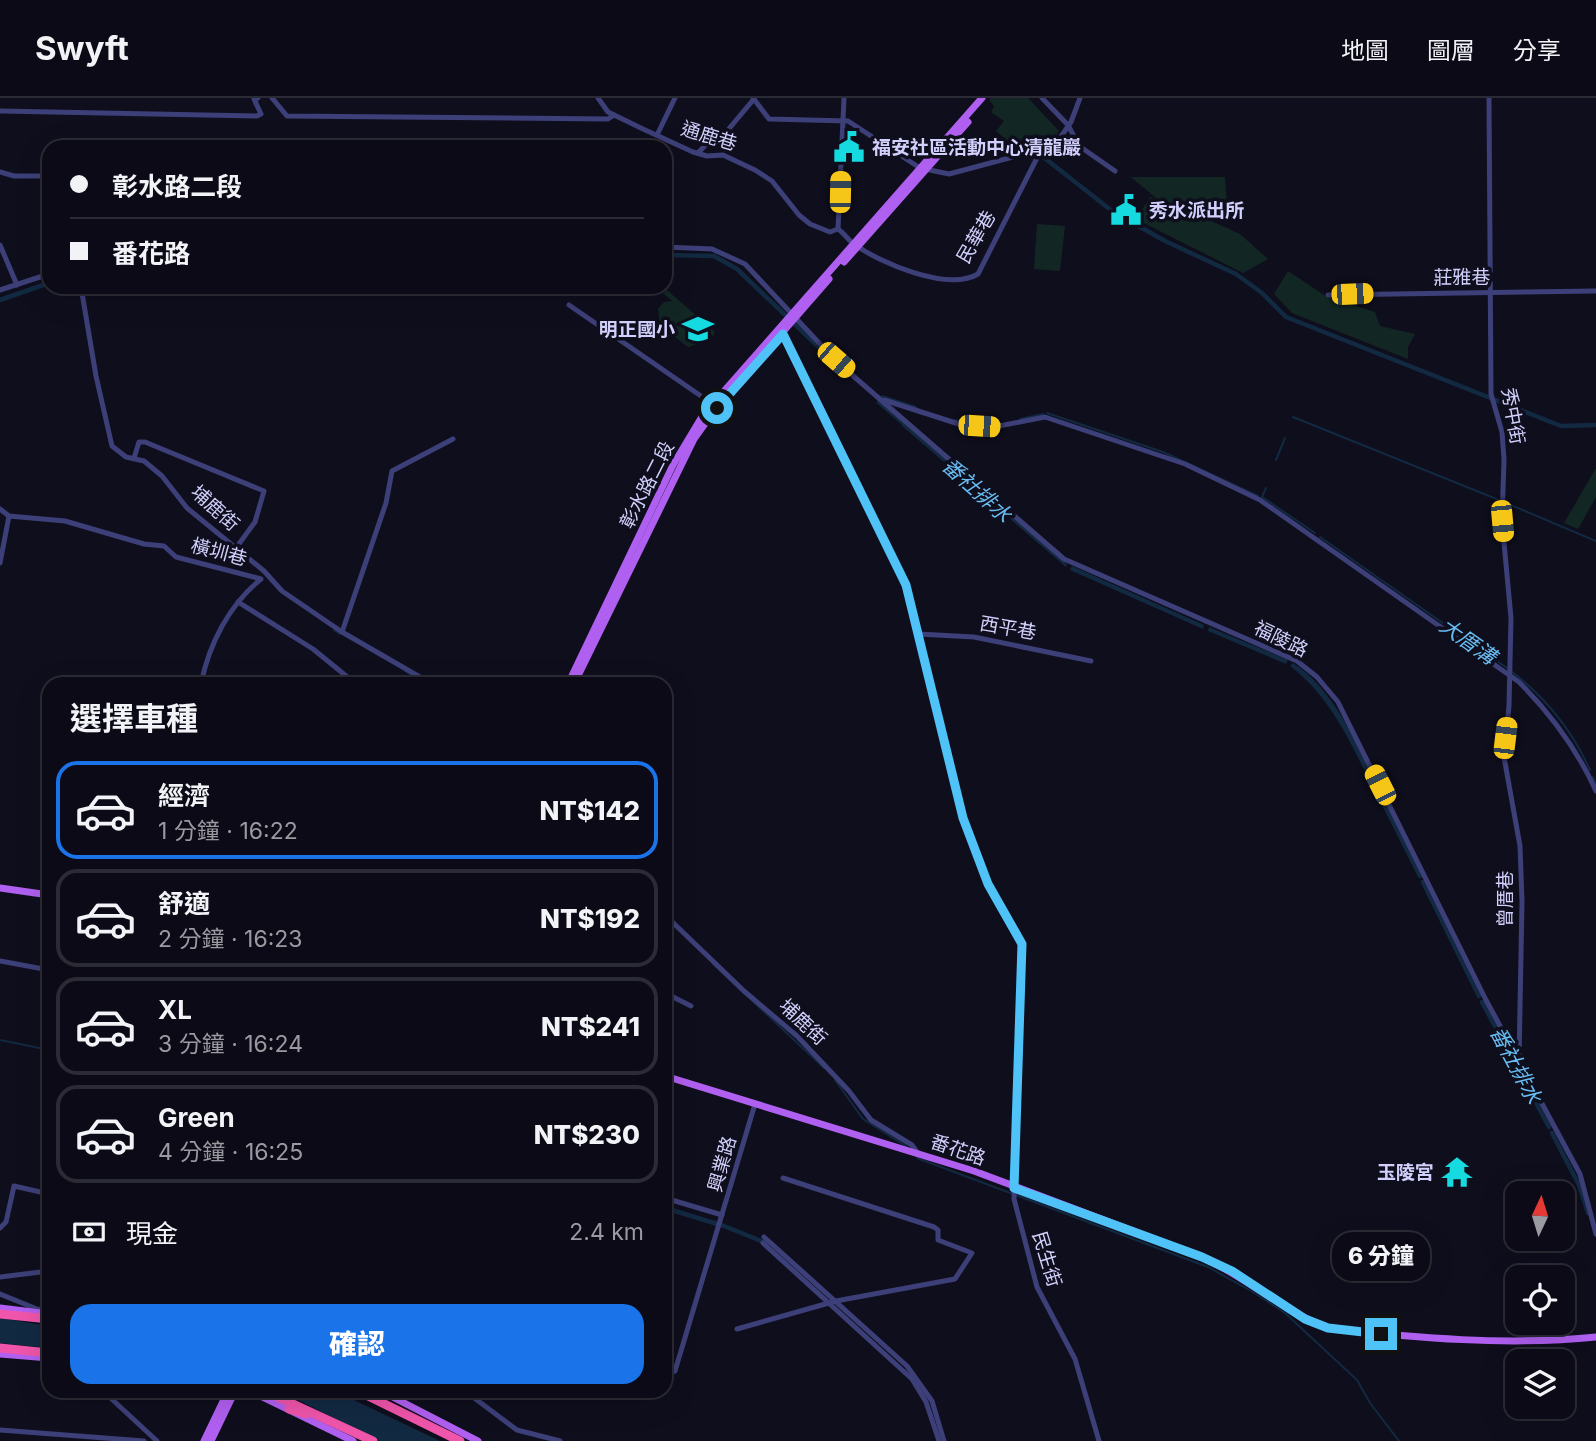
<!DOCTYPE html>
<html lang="zh-TW">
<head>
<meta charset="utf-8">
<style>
  body { margin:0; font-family:Inter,"Noto Sans TC",sans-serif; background:#191823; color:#f1f3f6; height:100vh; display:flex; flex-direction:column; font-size:26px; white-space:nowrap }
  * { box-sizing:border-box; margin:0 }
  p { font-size:23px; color:#9a9aa1 }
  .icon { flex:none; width:38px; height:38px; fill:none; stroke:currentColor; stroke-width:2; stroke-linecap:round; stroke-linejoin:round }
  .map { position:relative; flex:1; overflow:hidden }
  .details { position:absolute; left:42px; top:579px; width:630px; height:721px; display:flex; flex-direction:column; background:#0b0a16; border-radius:21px; box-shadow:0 7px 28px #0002,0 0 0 2px #2b2b35 }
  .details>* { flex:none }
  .banner { position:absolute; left:42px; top:42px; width:630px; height:154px; border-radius:21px; box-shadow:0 7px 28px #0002,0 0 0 2px #2b2b35; display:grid; align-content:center; height:154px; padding:0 28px; background:#0b0a16 }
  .needle { width:46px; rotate:4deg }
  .controls { position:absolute; left:1505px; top:1083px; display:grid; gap:14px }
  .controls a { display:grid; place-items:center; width:70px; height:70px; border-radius:14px; background:#0b0a16; box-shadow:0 7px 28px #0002,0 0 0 2px #2b2b35; font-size:35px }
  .end { position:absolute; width:32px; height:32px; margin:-16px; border:9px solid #4fc3f7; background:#111; box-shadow:0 0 0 4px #111 }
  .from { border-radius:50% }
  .bubble { position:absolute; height:49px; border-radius:21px; background:#0b0a16; box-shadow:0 7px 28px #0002,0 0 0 2px #2b2b35; font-size:23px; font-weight:800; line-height:49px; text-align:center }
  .car { position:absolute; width:21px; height:42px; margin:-21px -10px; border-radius:9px; box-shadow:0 0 5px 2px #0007; background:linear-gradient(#f5c518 24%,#345 0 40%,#f5c518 0 76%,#345 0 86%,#f5c518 0) }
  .banner b { display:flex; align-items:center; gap:24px; height:66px; font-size:26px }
  .banner b+b { border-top:2px solid #2b2b35 }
  .banner i { width:18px; height:18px; background:#f1f3f6 }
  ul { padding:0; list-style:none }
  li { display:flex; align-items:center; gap:21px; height:98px; margin:0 14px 10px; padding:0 14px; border:4px solid #2b2b35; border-radius:21px }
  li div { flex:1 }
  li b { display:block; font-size:26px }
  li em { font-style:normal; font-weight:800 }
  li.active { border-color:#1a73e8 }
  li>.icon { width:63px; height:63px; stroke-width:1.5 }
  h2 { padding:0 28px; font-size:32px; line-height:84px }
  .pay { display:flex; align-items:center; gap:18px; height:77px; padding:0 28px; font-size:26px }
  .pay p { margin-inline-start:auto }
  .cta { display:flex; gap:14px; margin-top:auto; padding:14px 28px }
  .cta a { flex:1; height:80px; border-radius:21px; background:#1a73e8; color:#fff; font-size:28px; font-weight:800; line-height:80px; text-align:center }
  header { display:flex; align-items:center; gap:42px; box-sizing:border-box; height:98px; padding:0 35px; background:#0b0a16; border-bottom:2px solid #2b2b35 }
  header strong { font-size:33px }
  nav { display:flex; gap:38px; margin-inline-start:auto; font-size:24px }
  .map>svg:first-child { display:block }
  .green { fill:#122724 }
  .water { fill:#122942 }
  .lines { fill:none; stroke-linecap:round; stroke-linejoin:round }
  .stream { stroke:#122942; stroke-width:2 }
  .canal { stroke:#122942; stroke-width:4.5 }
  .minor { stroke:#3d3f78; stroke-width:5 }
  .major { stroke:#b060f0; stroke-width:7 }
  .highway { stroke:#ef55aa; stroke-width:9 }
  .route { stroke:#4fc3f7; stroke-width:9 }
  .labels { text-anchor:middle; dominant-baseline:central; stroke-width:7; stroke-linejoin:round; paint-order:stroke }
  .street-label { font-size:19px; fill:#d1cffb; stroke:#0f0e1d }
  .poi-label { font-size:19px; font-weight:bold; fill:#d1cffb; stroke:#0f0e1d; text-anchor:start }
  .water-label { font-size:21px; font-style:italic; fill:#67bbf1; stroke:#0f0e1d }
</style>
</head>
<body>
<header>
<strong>Swyft</strong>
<nav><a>地圖</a><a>圖層</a><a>分享</a></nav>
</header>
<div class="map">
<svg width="1596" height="1343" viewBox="0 0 1596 1343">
  <rect width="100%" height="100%" fill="#0f0e1d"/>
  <g class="green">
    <path d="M991,0H1028L1059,33L1051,48L1021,54L996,33L1004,23L991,14L994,8L989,2Z"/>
    <path d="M1131,79H1225L1228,125L1180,109L1240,136L1268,161L1243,175L1136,121L1150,99L1179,108L1156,100Z"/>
    <path d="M1037,126L1065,128L1060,173L1034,171Z"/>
    <path d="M1288,173L1327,199L1375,214L1380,228L1415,236L1408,249V261L1292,215L1274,196Z"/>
    <path d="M667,192L715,234L713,238L706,232L703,244L688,249L660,227L658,211L664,204L672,203L663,195Z"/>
    <path d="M1596,370V399L1578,431L1564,425Z"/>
  </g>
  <g class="water">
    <path d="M905,326L1067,466L1066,469L901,327Z"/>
    <path d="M1072,468L1204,527L1203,531L1070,472Z"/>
    <path d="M1209,529L1288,562L1286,566L1208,533Z"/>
    <path d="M1293,565C1339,595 1359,654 1384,701L1380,704C1355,655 1335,602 1290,568Z"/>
    <path d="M0,1220L49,1228V1250L0,1245Z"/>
    <path d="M280,1293H335L440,1343H380Z"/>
  </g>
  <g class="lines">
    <g class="stream">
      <path d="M882,298L916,309"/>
      <path d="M1047,315L1163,354L1258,398"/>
      <path d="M1293,319L1499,402"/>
      <path d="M1020,321L1043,316"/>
      <path d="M954,322L994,326"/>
      <path d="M1276,362L1285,340"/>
      <path d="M1262,399L1315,435"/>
      <path d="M1262,399L1266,390"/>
      <path d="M1506,405L1596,443"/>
      <path d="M1320,439L1507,570"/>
      <path d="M334,532L340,536"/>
      <path d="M405,573L425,586"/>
      <path d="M1511,573C1545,599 1573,634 1590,672"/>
      <path d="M1593,679L1596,686"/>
      <path d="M713,866L824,970"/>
      <path d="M0,942L49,952"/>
      <path d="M835,982L863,1021L906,1048"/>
      <path d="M917,1060L1208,1169L1253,1194L1285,1215L1357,1282L1370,1305L1399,1343"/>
    </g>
    <g class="canal">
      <path d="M1042,58L1112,113L1165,143L1236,176L1262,195L1286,219L1561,328L1596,327"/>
      <path d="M665,157L714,158L737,171L826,256"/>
      <path d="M0,202L49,185"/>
      <path d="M879,304L907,328"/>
      <path d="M1385,708L1420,778"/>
      <path d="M1423,784L1479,898"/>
      <path d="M1482,904L1549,1029"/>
      <path d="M1552,1035L1579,1087L1588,1115"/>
      <path d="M665,1110L724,1128L766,1145"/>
    </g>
    <g class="minor">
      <path d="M272,0L287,18L608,21L614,17"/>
      <path d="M598,0L608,14L643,31L693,54L707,58L723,57L755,72L772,83L799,117L810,126L830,134L838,131"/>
      <path d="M753,0L769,21L848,23L920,70L949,76L1035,53H1051L1071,24L1080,0"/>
      <path d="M844,0L838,131C844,135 848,142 854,146C880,165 948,194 978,176L1038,58L1051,53"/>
      <path d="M1042,0L1068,27L1079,48L1115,73"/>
      <path d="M1489,0L1491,296L1502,334L1504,362L1502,423L1511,520L1509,608L1504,659L1520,748L1522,803L1519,962"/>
      <path d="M0,13L257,18L261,16L254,1L258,0"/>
      <path d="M657,37L675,0"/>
      <path d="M698,55L712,40L722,39L754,1"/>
      <path d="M0,74L14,78H49"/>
      <path d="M0,147L17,187"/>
      <path d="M665,149L712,151L745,166L836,263L1064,461L1297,563L1317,579L1338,604L1486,902L1580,1076L1596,1136"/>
      <path d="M81,189L96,278L112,348L126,359L144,363L162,378L187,410L264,473L282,493L342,534L432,586"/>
      <path d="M0,192L49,176"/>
      <path d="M1328,197L1596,193"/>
      <path d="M569,207L714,307"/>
      <path d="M781,233L906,487L963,720L988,786L1018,835L1022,846L1014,1101L1037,1189L1075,1261L1099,1343"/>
      <path d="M884,302L965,328L994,329L1045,319L1185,366L1260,402L1519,584C1552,617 1577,651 1596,693"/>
      <path d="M134,360L139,344H145L264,393L255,424L236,450"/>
      <path d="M0,411L9,418L65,423L144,446L164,448L176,459L261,481C229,507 209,546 201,586"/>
      <path d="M0,465L9,418"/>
      <path d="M238,504L313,551L356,586"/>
      <path d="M342,534L386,405L392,373L453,341"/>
      <path d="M918,536L974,539L1091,563"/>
      <path d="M665,817L744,893L797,938L849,993L871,1022L912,1047L917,1054"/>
      <path d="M0,863L49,872"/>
      <path d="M665,895L691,908"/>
      <path d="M665,1100L722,1117"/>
      <path d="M0,1130L6,1124L14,1088L49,1096"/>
      <path d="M764,1139L907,1268L932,1303L944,1343"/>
      <path d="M763,1145L912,1281L926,1304L939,1343"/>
      <path d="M0,1179L49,1173"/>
      <path d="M0,1196L37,1211L49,1212"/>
      <path d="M737,1231L836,1203L955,1181L972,1155L938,1142V1132L934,1129L783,1080"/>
      <path d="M665,1276L675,1273L755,1006"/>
      <path d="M103,1293L157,1343"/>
      <path d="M465,1293L517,1332L560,1343"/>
      <path d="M0,1332L144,1343"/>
    </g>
    <g class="major">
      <path d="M844,164L968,24"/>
      <path d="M568,586L673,367L703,317L982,0"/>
      <path d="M574,586L694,341L717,309L829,181"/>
      <path d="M0,790L49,797"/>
      <path d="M665,978L974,1073L1202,1159C1246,1179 1283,1213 1328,1230C1416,1240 1508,1248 1596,1239"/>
      <path d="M0,1210L49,1216"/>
      <path d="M0,1256L49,1260"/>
      <path d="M250,1293L353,1343"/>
      <path d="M381,1293L478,1343"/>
      <path d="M204,1343L228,1293"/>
      <path d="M211,1343L235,1293"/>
    </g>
    <g class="highway">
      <path d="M0,1216L49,1221"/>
      <path d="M0,1250L49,1255"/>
      <path d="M265,1293L373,1343"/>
      <path d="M358,1293L460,1343"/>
      <path d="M289,1311L306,1316"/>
    </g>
  </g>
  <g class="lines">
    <path class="route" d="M717,310L783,236L906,487L963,720L988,786L1022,846L1014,1090L1202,1159L1232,1173L1305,1221L1328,1230L1381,1236"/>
  </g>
  <defs>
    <symbol id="civic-bare" viewBox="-9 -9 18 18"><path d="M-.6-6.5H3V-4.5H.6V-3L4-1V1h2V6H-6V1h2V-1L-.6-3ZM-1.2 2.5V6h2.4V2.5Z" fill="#15dbe0" stroke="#0f0e1d" stroke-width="2.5" paint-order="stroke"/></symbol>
    <symbol id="school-bare" viewBox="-9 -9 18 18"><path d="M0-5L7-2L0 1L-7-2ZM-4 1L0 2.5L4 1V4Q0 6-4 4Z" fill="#15dbe0" stroke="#0f0e1d" stroke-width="2.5" paint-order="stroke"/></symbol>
    <symbol id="temple-bare" viewBox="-9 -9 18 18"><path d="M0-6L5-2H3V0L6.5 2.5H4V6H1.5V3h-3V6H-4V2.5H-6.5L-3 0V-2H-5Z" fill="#15dbe0" stroke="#0f0e1d" stroke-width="2.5" paint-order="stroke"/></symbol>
  </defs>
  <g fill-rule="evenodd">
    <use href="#civic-bare" x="827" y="27" width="44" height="44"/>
    <use href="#civic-bare" x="1104" y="90" width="44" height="44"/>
    <use href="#school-bare" x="676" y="209" width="44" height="44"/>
    <use href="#temple-bare" x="1435" y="1052" width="44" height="44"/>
  </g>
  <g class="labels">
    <g class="street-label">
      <text transform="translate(709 38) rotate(17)">通鹿巷</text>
      <text transform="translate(976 139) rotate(-60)">民華巷</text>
      <text x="1462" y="179">莊雅巷</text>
      <text transform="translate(1513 318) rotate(80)">秀中街</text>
      <text transform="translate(647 387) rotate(-63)">彰水路二段</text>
      <text transform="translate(215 410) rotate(42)">埔鹿街</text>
      <text transform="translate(219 454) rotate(15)">橫圳巷</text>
      <text transform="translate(1008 530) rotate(10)">西平巷</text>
      <text transform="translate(1281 541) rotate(26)">福陵路</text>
      <text transform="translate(1505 801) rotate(-90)">曾厝巷</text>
      <text transform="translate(803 924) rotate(43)">埔鹿街</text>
      <text transform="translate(958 1052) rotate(19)">番花路</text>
      <text transform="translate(722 1066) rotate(-74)">興業路</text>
      <text transform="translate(1047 1161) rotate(73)">民生街</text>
    </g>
    <g class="poi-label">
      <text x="872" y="49">福安社區活動中心清龍巖</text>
      <text x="1149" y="112">秀水派出所</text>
      <text x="675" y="231" text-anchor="end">明正國小</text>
      <text x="1434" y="1074" text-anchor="end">玉陵宮</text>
    </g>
    <g class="water-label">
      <text transform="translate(977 392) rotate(42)">番社排水</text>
      <text transform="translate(1468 543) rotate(35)">大厝溝</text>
      <text transform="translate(1516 967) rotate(62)">番社排水</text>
    </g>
  </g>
</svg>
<div class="controls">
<a><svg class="needle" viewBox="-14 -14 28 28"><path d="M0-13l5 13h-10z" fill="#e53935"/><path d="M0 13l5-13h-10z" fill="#9a9aa1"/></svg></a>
<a><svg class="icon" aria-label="locate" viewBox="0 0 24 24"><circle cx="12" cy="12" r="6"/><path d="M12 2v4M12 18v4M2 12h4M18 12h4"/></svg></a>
<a><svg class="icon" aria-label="layers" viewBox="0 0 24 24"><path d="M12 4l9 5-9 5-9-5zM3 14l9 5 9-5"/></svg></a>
</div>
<i class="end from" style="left:717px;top:310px"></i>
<i class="end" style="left:1381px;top:1236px"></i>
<div class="bubble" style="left:1332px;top:1134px;width:98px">6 分鐘</div>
<i class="car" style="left:840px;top:94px;rotate:1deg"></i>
<i class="car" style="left:1352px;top:196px;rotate:88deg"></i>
<i class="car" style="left:836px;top:262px;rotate:131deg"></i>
<i class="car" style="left:979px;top:328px;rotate:94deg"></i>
<i class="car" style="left:1502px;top:423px;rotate:175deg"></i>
<i class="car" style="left:1505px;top:640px;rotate:7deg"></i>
<i class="car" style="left:1380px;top:687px;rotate:333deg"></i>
<div class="banner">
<b><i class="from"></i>彰水路二段</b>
<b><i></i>番花路</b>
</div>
<section class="details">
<h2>選擇車種</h2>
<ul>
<li class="active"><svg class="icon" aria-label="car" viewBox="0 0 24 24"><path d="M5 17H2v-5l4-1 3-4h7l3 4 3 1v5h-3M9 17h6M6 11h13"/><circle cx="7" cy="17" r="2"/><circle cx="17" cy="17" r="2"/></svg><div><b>經濟</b><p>1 分鐘 · 16:22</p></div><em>NT$142</em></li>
<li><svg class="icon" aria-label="car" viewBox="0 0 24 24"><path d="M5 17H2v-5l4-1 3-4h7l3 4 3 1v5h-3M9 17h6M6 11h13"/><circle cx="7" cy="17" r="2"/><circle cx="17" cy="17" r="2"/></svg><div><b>舒適</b><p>2 分鐘 · 16:23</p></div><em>NT$192</em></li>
<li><svg class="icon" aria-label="car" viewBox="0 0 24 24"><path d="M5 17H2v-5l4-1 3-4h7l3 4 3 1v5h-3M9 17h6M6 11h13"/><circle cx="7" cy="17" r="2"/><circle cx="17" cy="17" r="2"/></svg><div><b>XL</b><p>3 分鐘 · 16:24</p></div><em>NT$241</em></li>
<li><svg class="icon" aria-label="car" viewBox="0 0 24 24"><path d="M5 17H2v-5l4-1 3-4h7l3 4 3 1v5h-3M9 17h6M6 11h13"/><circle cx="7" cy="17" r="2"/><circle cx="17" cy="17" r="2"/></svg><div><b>Green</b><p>4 分鐘 · 16:25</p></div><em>NT$230</em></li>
</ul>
<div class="pay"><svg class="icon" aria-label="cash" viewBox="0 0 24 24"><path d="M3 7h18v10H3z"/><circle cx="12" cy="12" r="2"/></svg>現金<p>2.4 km</p></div>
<div class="cta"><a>確認</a></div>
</section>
</div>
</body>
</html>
